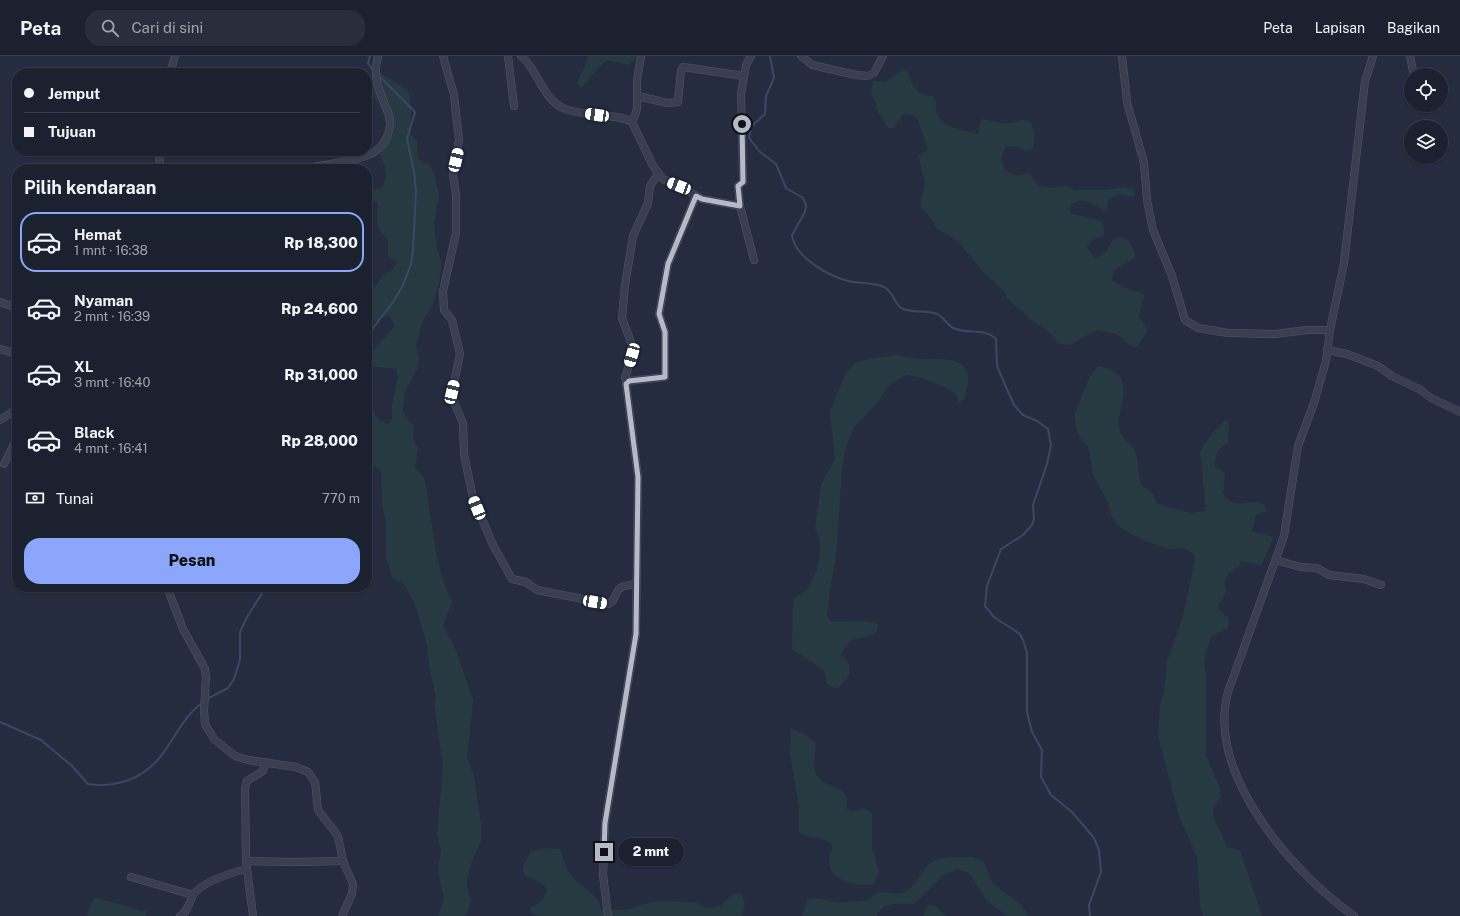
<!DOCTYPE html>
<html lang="id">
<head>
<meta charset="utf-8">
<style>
  body { margin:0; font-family:"Public Sans",sans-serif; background:#292e3c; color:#f1f3f6; height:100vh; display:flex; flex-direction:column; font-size:15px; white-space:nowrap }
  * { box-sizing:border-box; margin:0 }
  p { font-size:13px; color:#a0a3ab }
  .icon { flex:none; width:22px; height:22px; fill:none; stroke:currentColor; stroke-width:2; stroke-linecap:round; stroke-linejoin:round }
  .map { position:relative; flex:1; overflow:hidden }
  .side { position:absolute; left:12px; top:108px; width:360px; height:428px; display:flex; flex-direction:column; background:#1c2130; border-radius:16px; box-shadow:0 1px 3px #0004,0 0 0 1px #3a3e4c }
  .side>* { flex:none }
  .guide { position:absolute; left:12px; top:12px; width:360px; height:88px; border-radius:16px; box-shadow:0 1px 3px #0004,0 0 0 1px #3a3e4c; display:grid; align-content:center; height:88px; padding:0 12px; background:#1c2130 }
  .tools { position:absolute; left:1404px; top:12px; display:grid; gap:8px }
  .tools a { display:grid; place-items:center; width:44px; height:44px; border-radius:50%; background:#1c2130; box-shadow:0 1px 3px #0004,0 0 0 1px #3a3e4c; font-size:20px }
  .end { position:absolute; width:18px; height:18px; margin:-9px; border:5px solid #b5baca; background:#111; box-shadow:0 0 0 2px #111 }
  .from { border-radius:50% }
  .bubble { position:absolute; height:28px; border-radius:14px; background:#1c2130; box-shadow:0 1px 3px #0004,0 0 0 1px #3a3e4c; font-size:13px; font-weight:800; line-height:28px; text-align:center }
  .car { position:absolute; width:12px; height:24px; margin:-12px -6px; border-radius:5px; box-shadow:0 0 3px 1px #0007; background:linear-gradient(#fff 24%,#345 0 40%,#fff 0 76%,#345 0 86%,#fff 0) }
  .guide b { display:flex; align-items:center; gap:14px; height:38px; font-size:15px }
  .guide b+b { border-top:1px solid #3a3e4c }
  .guide i { width:10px; height:10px; background:#f1f3f6 }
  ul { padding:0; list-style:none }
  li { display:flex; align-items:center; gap:12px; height:60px; margin:0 8px 6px; padding:0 4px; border:2px solid transparent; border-radius:16px }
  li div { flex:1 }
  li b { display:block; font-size:15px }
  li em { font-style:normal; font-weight:800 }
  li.selected { border-color:#8ba6fa }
  li>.icon { width:36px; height:36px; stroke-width:1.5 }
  h2 { padding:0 12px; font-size:18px; line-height:48px }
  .pay { display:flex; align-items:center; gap:10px; height:44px; padding:0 12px; font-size:15px }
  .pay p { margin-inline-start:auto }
  .cta { display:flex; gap:8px; margin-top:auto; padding:8px 12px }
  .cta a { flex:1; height:46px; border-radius:16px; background:#8ba6fa; color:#111; font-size:16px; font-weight:800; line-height:46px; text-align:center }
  header { display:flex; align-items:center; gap:24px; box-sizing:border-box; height:56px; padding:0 20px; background:#1c2130; border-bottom:1px solid #3a3e4c }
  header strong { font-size:19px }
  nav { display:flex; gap:22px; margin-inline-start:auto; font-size:14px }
  .search { width:280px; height:36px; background:#292e3c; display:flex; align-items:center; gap:10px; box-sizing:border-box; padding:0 14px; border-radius:16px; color:#a0a3ab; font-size:15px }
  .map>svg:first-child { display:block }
  .green { fill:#273a41 }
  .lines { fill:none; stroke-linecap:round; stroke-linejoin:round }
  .stream { stroke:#3a4769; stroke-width:2 }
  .street-casing { stroke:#515767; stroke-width:8 }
  .street { stroke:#393f50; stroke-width:7 }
  .route { stroke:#b5baca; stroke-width:5 }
</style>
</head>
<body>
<header>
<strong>Peta</strong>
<div class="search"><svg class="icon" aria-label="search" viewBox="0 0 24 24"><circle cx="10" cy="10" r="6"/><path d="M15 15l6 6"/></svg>Cari di sini</div>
<nav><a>Peta</a><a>Lapisan</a><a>Bagikan</a></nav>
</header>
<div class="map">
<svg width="1460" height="860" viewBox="0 0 1460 860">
  <rect width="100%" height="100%" fill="#252c40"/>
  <g class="green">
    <path d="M588,0H635V4L628,9L608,4C596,10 591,23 581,32L577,27L585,10Z"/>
    <path d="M902,14L908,15C911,29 917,41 933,40C937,45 935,52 937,58C940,72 966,74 977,78L979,76L981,63L1005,68L1023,64L1029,65C1035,73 1036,83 1033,92L1028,95L1013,90H1006L1001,102L1004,113L1016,120L1029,117L1040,130L1050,132L1067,130L1075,134H1106L1124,131L1133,133L1135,139L1132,141L1118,138L1109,143L1106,155C1092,151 1086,137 1070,150V157L1101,165L1104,170V179L1091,185L1087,191L1092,199L1097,202L1107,195L1113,183L1120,181L1129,184L1135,197L1134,203L1114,214L1112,225L1122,231L1144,238L1139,261L1148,274L1138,290L1134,291C1126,289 1123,281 1116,278C1111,276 1103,277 1097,274L1069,289L1059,288L1050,277L1031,264L1007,242L1004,235L983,216L957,184L937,173L933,165L920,149L925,127L919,103V98L928,94L917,61L904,58L897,66L895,72H888L876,52L877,49L871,37L873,25L886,26Z"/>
    <path d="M377,15L406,33L410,39L411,62L409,76L417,86L418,103L429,109L433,114L439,140L434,167L437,193L442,207L439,227L432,251L423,264L416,290L419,303L417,313L405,336L403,353L405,360L414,370L413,383L418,393L415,411L416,414L424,421C433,464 433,506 452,547L443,569L457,597L473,644L467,702L474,720L481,768V785L472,805L467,824V831L471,845L467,857L464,860H438L444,843L438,814L441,794L437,779L443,708L434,648L436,642L429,609L427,588L414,546L404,528L393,523L386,501V467L382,447L381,414L375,411L367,413V334C376,349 368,362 389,368L392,362V348L398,322L396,313L377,311L367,308C367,296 389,280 395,269L389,259L367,269V235H372L385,217L391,215L398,205L388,200V184C373,167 377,166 378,146L367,142V133H381C383,129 386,123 386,118C386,108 377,99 380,88C381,82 386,77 386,71C387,51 362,36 374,16Z"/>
    <path d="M895,299C903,299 909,302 917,303C932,304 965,298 968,320C969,327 966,335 965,342L958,347C958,345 958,343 957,341C952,331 918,320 907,319L889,329L878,346L854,371L846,390L842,413L836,500L830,533L827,561L832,566L866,565L878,568L877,575C860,587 852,575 841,600C856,609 850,623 837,632C821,629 829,622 822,613C818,609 798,598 792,593L793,543C797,539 802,538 806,534C818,521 826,488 815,473L821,429L835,403L830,355L846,317L854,308L868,303Z"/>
    <path d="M1098,310C1146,319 1110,357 1121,378C1123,383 1130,386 1133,391C1140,403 1137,416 1141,427C1143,433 1149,433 1152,437C1154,441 1155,444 1158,448L1190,457L1206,455L1200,395L1211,379L1226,364L1229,366L1228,387C1217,393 1215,399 1215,411L1225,417L1223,438C1238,456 1245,442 1264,448L1266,455L1256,459L1252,475L1274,481L1261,509L1241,505L1239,511L1230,516L1224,526C1229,536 1224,540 1218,549L1220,555L1229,563L1228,572L1211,580L1204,605L1206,620V699L1219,730L1221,741L1213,752V759L1227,791L1240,794L1262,860H1203L1200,849L1197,801L1179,760L1158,679L1160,648L1164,636L1167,605L1182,564L1195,504L1194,498L1183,492L1169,493L1143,484L1121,472L1112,462L1108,447L1093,418L1088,391L1078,378L1075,364V357L1090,320Z"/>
    <path d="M791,672L804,678L815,686C817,698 811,709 817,720C823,731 841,730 846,740C847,744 847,750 847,753L853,755L866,753L872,757V791L879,816L874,828C858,831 831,826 829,807C828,802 832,794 832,788C819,778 809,784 799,776V752L790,698Z"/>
    <path d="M547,792L560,793C564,804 567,816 575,824C587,836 596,837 602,854H626L652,846L666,845L697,847L706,852H713L722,849L733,838L739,837C747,844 745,850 742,860H540L532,858L530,852L542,845L547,835C541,817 508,829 531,796Z"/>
    <path d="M953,801H972L984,806L992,826L1002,835L1021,848L1028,860H1007L987,845L969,817L957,813L943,819L915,847C902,849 884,843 877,860H802L807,845C818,839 823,844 834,846C845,848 858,845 869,844C881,829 889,841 903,837C917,832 920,813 932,806C937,802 946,802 953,801Z"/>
    <path d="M95,841L141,855L147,854L146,860H87L92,845Z"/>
    <path d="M928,849L935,850L946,860H923Z"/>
  </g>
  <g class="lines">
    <g class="stream">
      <path d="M370,0L368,7L374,16"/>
      <path d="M770,0L774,22L766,40L765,58L751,71L749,82L760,96L776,108L786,132L803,142L806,149L805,156L792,179C794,201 829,220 848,225C860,228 874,226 884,231C893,235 894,247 901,252C912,258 926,253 937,258C945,262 948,271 956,273C970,278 985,272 996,283L997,310L1014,349L1023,359L1037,365L1048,373L1051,389L1047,408L1033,449L1034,463L1032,469L1023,479L1001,493L987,530L985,550L994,561L1020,578L1023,584L1027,597V656L1032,676L1042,694L1041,721L1051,739L1072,756L1094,782L1099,794L1101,816L1089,849L1090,860"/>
      <path d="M367,280L393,246L403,229L411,208L413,195L416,136L414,115L407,83L415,56L379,20"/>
      <path d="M207,643L228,632L234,623L240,604V576L247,561L266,531"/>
      <path d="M0,666L41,684L72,710L88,728C116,732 143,723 161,700C175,682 183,661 202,647"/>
    </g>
    <defs>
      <g id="street">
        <path d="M443,0L454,39L459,84L453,119L456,139V177L443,235L444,254L452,264L460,298L452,336L453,344L463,367L464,398L473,442L493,489L512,523L526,526L537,534L608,548L613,545C619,530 620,530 636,528"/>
        <path d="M508,0L514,50"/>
        <path d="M521,0C538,14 542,42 563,52C582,61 618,57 632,66L653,110L663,123L679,130L702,143L740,150"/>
        <path d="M751,0L746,9L741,38L743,126L738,130L740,150L754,204"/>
        <path d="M801,0L812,9L856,19L868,20L874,17L883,0"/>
        <path d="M1122,0L1127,46L1144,107L1147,144L1153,174L1172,220L1185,264L1198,272L1228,277L1275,278L1307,274H1330"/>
        <path d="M1410,0L1413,15"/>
        <path d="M170,17L175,0"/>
        <path d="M638,40L667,47L678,46L681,14L683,11L744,20"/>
        <path d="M630,64L634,62L637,53V24L641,0"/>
        <path d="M159,95L160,113"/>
        <path d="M343,95L344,104"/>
        <path d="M302,113C320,109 357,105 371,98C386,90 394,72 388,56C380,35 372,24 378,0"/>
        <path d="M0,246L17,252"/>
        <path d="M0,293L17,298"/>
        <path d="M1327,294L1347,298L1378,310L1392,320L1421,334L1431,342L1460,356"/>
        <path d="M628,326L625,322L632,299V289L622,262L625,229L633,180L648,147L650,130L658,118"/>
        <path d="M0,364L17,353"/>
        <path d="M4,408L17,382"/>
        <path d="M1276,504L1300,511L1317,512L1329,519L1364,523L1381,529"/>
        <path d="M167,531L183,573L205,613L206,621L204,655L205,668L214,683L235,700L248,704L296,711L308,716L315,726L318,754L338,780L343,805L353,828L352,838L342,860"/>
        <path d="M246,805L294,806L343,805"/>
        <path d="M131,821L193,839"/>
        <path d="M180,860C188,855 189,847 193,839C203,825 231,817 246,813"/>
        <path d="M253,860L246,805L245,732L247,725L263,715L266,706"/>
        <path d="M608,860L603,819L605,767L636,578L638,421L626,328L629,325L665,321V276L659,258L668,208L696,140"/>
        <path d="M1354,860C1292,816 1206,718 1228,636L1284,480L1298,390L1314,347L1326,305L1330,274L1344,207L1365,25L1373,0"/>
      </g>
    </defs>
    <use href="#street" class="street-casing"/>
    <use href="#street" class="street"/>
  </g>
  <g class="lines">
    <path class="route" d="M604,796L605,767L636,578L638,421L626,328L629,325L665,321V276L659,258L668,208L696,140L702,143L740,150L738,130L743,126L742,68"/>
  </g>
</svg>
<div class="tools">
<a><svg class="icon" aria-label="locate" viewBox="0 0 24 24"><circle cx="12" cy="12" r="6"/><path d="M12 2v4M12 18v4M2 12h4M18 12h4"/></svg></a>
<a><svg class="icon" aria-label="layers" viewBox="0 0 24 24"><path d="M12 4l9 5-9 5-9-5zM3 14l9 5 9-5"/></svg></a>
</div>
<i class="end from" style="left:742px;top:68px"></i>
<i class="end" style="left:604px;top:796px"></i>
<div class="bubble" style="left:618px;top:782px;width:66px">2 mnt</div>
<i class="car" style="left:597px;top:59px;rotate:278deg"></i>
<i class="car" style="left:456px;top:104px;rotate:13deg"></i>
<i class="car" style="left:679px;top:130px;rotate:291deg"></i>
<i class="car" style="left:632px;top:299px;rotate:196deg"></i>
<i class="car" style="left:452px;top:336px;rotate:13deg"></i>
<i class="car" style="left:477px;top:452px;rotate:338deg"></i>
<i class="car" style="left:595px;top:546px;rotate:99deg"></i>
<div class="guide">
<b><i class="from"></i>Jemput</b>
<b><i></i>Tujuan</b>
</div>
<section class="side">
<h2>Pilih kendaraan</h2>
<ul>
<li class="selected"><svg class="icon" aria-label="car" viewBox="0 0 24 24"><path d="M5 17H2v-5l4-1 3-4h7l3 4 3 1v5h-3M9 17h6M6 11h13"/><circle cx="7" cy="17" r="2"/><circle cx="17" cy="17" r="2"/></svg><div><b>Hemat</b><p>1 mnt · 16:38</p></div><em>Rp 18,300</em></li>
<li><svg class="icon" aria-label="car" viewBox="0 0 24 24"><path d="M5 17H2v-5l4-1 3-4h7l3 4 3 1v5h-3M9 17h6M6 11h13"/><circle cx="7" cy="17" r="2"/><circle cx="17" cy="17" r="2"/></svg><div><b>Nyaman</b><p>2 mnt · 16:39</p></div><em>Rp 24,600</em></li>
<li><svg class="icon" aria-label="car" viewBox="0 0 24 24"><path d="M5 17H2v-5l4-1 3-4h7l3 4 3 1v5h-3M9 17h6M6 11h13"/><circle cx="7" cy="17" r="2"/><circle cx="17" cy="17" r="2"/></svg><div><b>XL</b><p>3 mnt · 16:40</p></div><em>Rp 31,000</em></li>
<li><svg class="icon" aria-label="car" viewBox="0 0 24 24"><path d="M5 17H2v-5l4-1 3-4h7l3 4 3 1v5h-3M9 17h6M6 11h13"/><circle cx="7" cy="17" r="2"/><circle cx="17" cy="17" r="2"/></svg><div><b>Black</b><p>4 mnt · 16:41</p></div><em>Rp 28,000</em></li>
</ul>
<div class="pay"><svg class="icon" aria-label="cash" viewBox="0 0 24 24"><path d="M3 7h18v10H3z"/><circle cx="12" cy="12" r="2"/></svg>Tunai<p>770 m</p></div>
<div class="cta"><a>Pesan</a></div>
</section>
</div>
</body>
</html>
